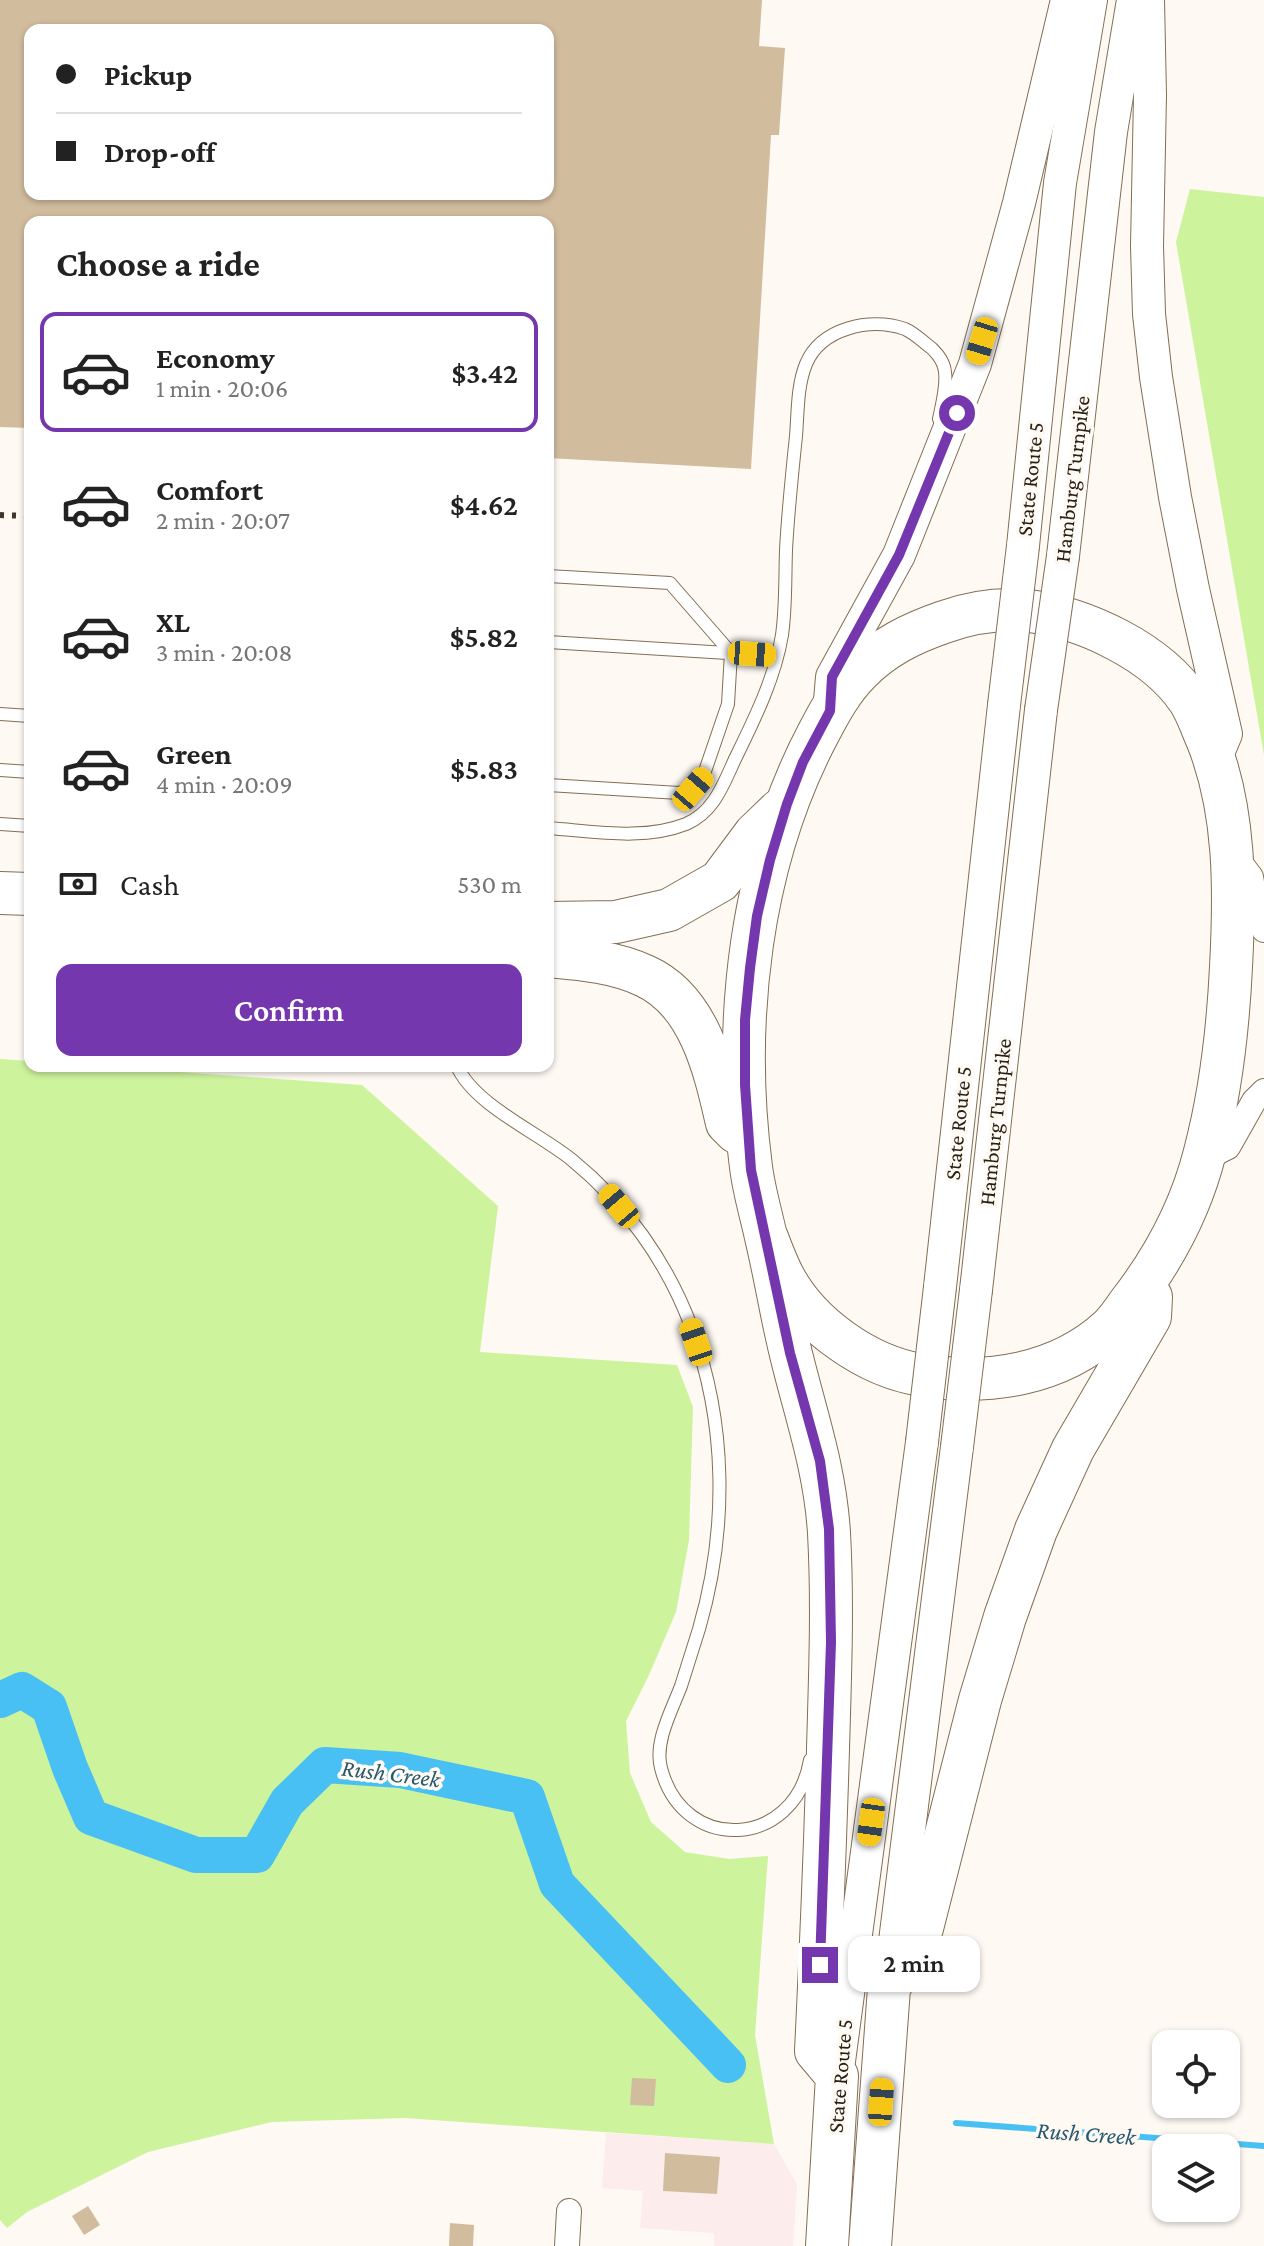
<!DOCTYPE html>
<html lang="en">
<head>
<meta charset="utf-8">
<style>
  body { margin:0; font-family:"Crimson Pro",serif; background:#f2f2f2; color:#222; height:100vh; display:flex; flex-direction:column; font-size:30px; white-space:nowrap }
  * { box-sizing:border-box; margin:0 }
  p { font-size:26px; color:#767676 }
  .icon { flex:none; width:44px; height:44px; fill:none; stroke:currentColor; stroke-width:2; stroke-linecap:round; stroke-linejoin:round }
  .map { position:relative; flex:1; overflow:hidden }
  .panel { position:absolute; left:24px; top:216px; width:530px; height:856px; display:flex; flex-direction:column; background:#fff; border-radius:16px; box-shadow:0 2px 6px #0004 }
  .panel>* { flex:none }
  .guide { position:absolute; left:24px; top:24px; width:530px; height:176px; border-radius:16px; box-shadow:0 2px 6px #0004; display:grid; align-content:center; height:176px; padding:0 32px; background:#fff }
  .fabs { position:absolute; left:1152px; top:2030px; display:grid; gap:16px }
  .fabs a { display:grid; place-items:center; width:88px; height:88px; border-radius:16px; background:#fff; box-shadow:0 2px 6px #0004; font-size:40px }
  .end { position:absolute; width:36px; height:36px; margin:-18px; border:10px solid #7537ad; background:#fff; box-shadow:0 0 0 4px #fff }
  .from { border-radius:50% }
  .bubble { position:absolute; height:56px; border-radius:16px; background:#fff; box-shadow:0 2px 6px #0004; font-size:26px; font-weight:600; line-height:56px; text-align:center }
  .car { position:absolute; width:24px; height:48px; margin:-24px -12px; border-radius:10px; box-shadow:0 0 6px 2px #0007; background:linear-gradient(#f5c518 24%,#345 0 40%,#f5c518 0 76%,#345 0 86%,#f5c518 0) }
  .guide b { display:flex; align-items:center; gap:28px; height:76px; font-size:30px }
  .guide b+b { border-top:2px solid #e0e0e0 }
  .guide i { width:20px; height:20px; background:#222 }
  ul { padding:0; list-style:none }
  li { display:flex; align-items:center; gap:24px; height:120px; margin:0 16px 12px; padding:0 16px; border:4px solid transparent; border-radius:16px }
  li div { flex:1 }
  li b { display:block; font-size:30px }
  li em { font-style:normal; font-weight:600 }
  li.current { border-color:#7537ad }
  li>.icon { width:72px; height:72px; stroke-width:1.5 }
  h2 { padding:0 32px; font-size:36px; line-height:96px }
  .pay { display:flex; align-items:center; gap:20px; height:88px; padding:0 32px; font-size:30px }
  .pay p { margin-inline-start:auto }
  .cta { display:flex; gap:16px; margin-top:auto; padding:16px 32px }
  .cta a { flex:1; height:92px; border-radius:16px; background:#7537ad; color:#fff; font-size:32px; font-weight:600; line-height:92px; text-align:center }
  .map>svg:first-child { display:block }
  .commercial { fill:#fceceb }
  .green { fill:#cdf39d }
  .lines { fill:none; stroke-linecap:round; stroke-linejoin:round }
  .stream { stroke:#49c0f3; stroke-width:6 }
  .river { stroke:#49c0f3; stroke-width:36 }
  .building { fill:#d1bc9e; fill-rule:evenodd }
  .lane-casing { stroke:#826f53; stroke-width:14 }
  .street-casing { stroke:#826f53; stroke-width:26 }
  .secondary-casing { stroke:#826f53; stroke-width:34 }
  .highway-casing { stroke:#826f53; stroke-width:44 }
  .lane { stroke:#fff; stroke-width:12 }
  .street { stroke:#fff; stroke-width:24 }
  .secondary { stroke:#fff; stroke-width:32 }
  .highway { stroke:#fff; stroke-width:42 }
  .rail { stroke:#3d362a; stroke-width:6; stroke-dasharray:4 8; stroke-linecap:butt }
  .secondary-bridge-casing { stroke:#826f53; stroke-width:34; stroke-linecap:butt }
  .secondary-bridge { stroke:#fff; stroke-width:32 }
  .route { stroke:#7537ad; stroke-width:10 }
  .labels { text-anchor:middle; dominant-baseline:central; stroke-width:7; stroke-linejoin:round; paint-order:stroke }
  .street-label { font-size:22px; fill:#271f13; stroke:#fef9f3 }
  .water-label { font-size:24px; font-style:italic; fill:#28586e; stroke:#fef9f3 }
</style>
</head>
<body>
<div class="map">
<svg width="1264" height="2246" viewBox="0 0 1264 2246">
  <rect width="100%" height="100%" fill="#fef9f3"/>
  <path class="commercial" d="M606,2133L774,2144L797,2184L793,2246H714V2233L640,2228L643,2191L602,2188Z"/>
  <g class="green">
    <path d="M1190,189L1264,197V755L1176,242Z"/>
    <path d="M0,1059L30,1061V1066H96L362,1085L498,1206L480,1352L677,1365L693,1407L689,1540L676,1612L649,1675L626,1721L630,1773L651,1822L685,1852L729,1859L768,1856L755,2035L774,2144L405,2118L272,2122L148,2152L27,2212L7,2228L0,2220Z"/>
  </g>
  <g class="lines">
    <path class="stream" d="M956,2123L1264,2146"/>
    <path class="river" d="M0,1700L22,1690L49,1707L70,1768L91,1817L196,1855H257L287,1802L325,1765L400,1770L527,1797L557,1884L728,2065"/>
  </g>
  <g class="building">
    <path d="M0,0H762L759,46L785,48L779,135H771L751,469L548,458V222H30V428L0,427ZM30,30H548V194H30Z"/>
    <path d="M632,2078L656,2079L654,2106L630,2105Z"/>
    <path d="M665,2153L720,2157L717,2194L663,2191Z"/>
    <path d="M88,2206L100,2225L84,2235L72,2216Z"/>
    <path d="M450,2223L474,2225L473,2246H449Z"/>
  </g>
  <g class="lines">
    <defs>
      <g id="lane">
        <path d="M548,576L670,583L731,653L728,704L703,777L693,789L679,793L548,785"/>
        <path d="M548,642L776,656"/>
        <path d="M0,714L30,716"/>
        <path d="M0,770L30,772"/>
        <path d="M0,824L30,826"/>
        <path d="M548,828C593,831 643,841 686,824C714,812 723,785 735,759C754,720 775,678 782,635C786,607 785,578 786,550C788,512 792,474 796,436C798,412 797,386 806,364C821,328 870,317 905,329C912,332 919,338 925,343C934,349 944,360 945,372C947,387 942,404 939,419"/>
        <path d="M457,1066C474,1105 539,1133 572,1160C625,1203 667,1262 691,1326C727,1423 728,1529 699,1629C693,1648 687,1667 681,1686C672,1710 654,1742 661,1768C683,1855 795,1849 810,1760"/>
      </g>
      <g id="street">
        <path d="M1242,865L1251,877L1257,911L1264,930"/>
        <path d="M1204,1159L1228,1147L1254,1101L1264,1091"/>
        <path d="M567,2246L569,2211"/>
      </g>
      <g id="secondary">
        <path d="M1148,0L1150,95L1147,246L1149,314L1156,377L1175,497L1193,589L1226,734L1215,760"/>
        <path d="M1023,546L1060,183L1091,0"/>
        <path d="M1063,556L1111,132L1133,0"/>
        <path d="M830,701L832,677L899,555L975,364L1019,203L1067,0"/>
        <path d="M940,1287L1004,705"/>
        <path d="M976,1290L1041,710"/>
        <path d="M891,1973L957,1447"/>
        <path d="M837,2076L922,1442"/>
      </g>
      <g id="highway">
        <path d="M0,893L30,894"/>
        <path d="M548,923L616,922L669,910L720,881L755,834L780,810"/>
        <path d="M548,956C581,959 615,962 645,976C700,1001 715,1071 727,1123L736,1132"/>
        <path d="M767,1238C772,1251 777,1265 784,1278C810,1326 867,1366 921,1375C987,1386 1059,1375 1110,1328C1115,1323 1124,1311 1128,1305C1163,1260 1191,1208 1205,1152C1221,1091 1228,1029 1231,967C1235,891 1236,811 1207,739C1201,726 1197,712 1189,700C1157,652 1085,618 1029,611C1000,608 972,612 944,622C912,633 883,647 859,672C842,689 830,711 819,732C750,862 732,1022 751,1167C754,1191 761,1214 766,1237C775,1274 781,1313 790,1350C805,1413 825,1467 829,1533C833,1605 830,1677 828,1749C825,1850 821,1950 816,2051L837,2076L827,2246"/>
        <path d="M870,2246L889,1988L922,1928L980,1700L1005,1617L1036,1530L1073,1449L1150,1317L1151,1297"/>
      </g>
    </defs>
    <use href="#lane" class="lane-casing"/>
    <use href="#street" class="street-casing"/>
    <use href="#secondary" class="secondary-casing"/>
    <use href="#highway" class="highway-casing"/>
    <use href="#lane" class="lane"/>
    <use href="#street" class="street"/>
    <use href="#secondary" class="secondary"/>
    <use href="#highway" class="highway"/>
    <path class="rail" d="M0,515L30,516"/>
    <defs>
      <g id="secondary-bridge">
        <path d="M1004,705L1023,546"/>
        <path d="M1041,710L1063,556"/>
        <path d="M922,1442L940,1287"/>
        <path d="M957,1447L976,1290"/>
      </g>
    </defs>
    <use href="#secondary-bridge" class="secondary-bridge-casing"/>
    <use href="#secondary-bridge" class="secondary-bridge"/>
  </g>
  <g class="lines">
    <path class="route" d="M820,1965L831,1642L829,1529L820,1461L790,1353L751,1170L745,1085V1020L750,968L757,916L770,860L787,804L803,762L830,711L832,677L899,555L957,413"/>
  </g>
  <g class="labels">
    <g class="street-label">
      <text transform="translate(1030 479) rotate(-84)">State Route 5</text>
      <text transform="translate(1072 479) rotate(-83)">Hamburg Turnpike</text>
      <text transform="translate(995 1122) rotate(-84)">Hamburg Turnpike</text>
      <text transform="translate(958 1123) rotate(-84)">State Route 5</text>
      <text transform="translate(840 2076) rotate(-85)">State Route 5</text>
    </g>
    <g class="water-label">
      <text transform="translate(391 1773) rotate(7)">Rush Creek</text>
      <text transform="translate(1086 2133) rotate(4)">Rush Creek</text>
    </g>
  </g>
</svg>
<div class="fabs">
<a><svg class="icon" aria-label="locate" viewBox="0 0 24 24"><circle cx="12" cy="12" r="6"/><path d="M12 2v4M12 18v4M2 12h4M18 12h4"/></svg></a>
<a><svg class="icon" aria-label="layers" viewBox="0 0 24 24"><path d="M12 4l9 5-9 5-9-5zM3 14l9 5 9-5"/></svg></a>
</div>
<i class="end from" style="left:957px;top:413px"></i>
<i class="end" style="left:820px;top:1965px"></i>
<div class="bubble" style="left:848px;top:1936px;width:132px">2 min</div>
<i class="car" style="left:982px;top:341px;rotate:197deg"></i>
<i class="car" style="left:752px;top:654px;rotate:94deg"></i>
<i class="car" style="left:693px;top:789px;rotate:41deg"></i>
<i class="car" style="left:619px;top:1206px;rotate:320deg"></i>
<i class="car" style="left:696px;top:1342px;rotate:341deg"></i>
<i class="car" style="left:871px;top:1822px;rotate:188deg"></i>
<i class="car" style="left:881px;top:2102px;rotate:4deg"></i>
<div class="guide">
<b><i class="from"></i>Pickup</b>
<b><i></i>Drop-off</b>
</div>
<section class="panel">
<h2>Choose a ride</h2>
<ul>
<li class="current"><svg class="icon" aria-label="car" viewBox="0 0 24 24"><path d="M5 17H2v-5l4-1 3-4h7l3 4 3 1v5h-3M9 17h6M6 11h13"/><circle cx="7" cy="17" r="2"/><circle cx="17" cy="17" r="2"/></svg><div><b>Economy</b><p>1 min · 20:06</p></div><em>$3.42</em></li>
<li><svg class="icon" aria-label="car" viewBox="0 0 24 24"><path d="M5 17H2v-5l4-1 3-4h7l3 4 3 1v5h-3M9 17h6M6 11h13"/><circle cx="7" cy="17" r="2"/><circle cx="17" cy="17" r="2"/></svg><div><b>Comfort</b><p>2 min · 20:07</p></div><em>$4.62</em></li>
<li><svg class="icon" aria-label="car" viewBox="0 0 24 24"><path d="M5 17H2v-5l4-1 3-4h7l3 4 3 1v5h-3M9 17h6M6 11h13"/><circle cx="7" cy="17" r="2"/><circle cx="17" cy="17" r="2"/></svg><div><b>XL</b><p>3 min · 20:08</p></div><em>$5.82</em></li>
<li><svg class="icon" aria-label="car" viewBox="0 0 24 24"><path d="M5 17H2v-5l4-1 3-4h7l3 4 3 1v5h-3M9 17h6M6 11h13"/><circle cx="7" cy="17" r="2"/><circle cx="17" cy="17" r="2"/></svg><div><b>Green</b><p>4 min · 20:09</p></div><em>$5.83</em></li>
</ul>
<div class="pay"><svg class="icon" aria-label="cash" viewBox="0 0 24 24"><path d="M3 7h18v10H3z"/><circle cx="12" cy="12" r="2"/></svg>Cash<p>530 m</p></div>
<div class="cta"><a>Confirm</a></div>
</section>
</div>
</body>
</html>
